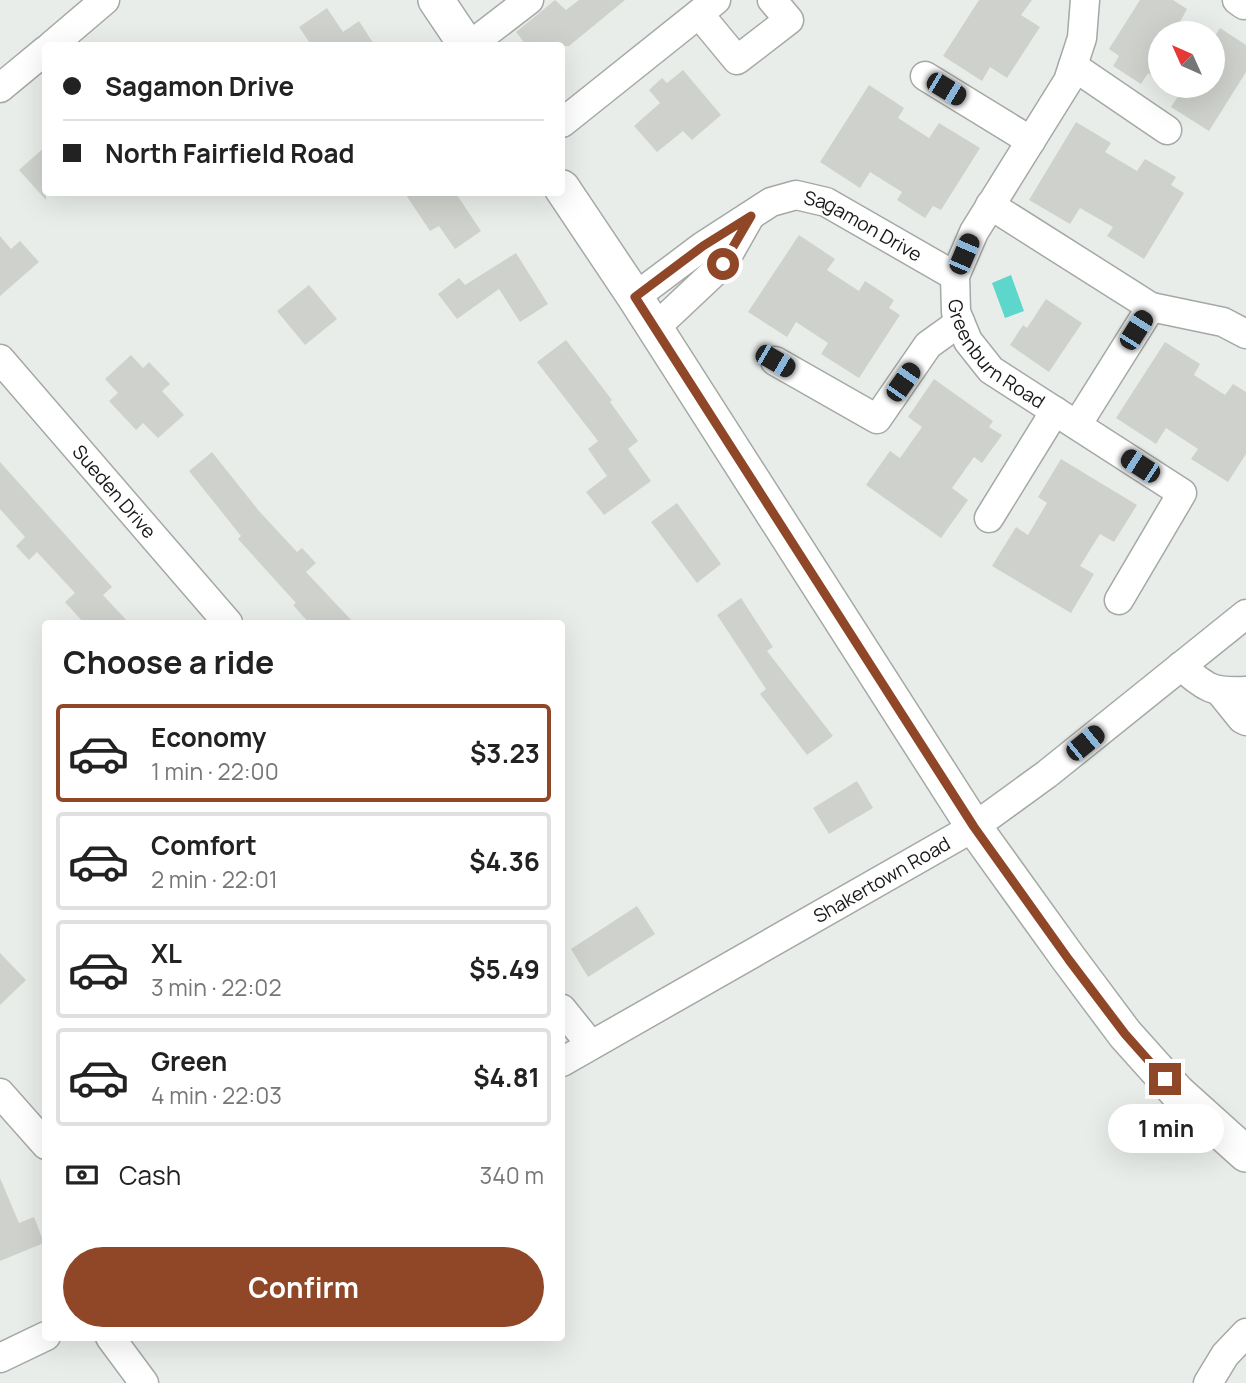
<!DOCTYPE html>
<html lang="en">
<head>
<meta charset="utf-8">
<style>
  body { margin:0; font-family:Manrope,sans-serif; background:#f2f2f2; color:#222; height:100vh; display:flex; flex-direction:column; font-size:26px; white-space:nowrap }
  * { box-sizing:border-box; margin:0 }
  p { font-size:23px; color:#767676 }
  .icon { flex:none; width:38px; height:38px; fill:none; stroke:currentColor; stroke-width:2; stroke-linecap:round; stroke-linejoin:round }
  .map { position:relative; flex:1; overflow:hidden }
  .panel { position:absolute; left:42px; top:620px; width:523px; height:721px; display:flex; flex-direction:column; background:#fff; border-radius:7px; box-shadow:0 7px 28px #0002 }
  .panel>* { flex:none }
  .top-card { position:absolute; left:42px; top:42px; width:523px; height:154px; border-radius:7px; box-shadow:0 7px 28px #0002; display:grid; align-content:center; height:154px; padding:0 21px; background:#fff }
  .needle { width:46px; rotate:315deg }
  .buttons { position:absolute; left:1148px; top:21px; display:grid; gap:14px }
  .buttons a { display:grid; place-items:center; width:77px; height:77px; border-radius:50%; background:#fff; box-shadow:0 7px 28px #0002; font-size:35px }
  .end { position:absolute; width:32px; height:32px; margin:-16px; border:9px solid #8f4727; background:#fff; box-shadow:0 0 0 4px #fff }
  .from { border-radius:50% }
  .bubble { position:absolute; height:49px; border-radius:24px; background:#fff; box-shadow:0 7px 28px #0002; font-size:23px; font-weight:700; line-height:49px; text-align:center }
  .car { position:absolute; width:21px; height:42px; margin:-21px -10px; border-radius:9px; box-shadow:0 0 5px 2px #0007; background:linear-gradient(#222 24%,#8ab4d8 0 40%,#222 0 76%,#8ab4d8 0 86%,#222 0) }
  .top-card b { display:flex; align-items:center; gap:24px; height:66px; font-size:26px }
  .top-card b+b { border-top:2px solid #e0e0e0 }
  .top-card i { width:18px; height:18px; background:#222 }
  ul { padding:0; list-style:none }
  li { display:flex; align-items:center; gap:21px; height:98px; margin:0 14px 10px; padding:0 7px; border:4px solid #e0e0e0; border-radius:7px }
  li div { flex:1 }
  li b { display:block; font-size:26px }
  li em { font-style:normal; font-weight:700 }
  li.selected { border-color:#8f4727 }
  li>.icon { width:63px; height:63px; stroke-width:1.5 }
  h2 { padding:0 21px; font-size:32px; line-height:84px }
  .pay { display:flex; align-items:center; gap:18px; height:77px; padding:0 21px; font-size:26px }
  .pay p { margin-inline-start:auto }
  .button { display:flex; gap:14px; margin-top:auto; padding:14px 21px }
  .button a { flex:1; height:80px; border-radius:42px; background:#8f4727; color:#fff; font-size:28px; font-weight:700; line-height:80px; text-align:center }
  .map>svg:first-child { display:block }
  .water { fill:#5dd6cc }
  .building { fill:#cfd2cc }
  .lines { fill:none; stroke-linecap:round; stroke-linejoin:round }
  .minor-casing { stroke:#a5a9a5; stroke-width:31 }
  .major-casing { stroke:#a5a9a5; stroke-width:38 }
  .minor { stroke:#fff; stroke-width:28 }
  .major { stroke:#fff; stroke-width:35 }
  .route { stroke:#8f4727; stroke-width:9 }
  .labels { text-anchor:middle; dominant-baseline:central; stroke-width:6; stroke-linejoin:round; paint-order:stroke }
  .street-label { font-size:19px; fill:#171917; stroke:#e9ede9 }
</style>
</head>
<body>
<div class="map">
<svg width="1246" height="1383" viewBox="0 0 1246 1383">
  <rect width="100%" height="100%" fill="#e9ede9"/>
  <path class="water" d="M1011,275L1024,311L1005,318L992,283Z"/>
  <g class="building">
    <path d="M555,0L566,10L579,0H625L569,46H527L516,32Z"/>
    <path d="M979,0H1032L1021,15L1040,27L1007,78L990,67L982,81L943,56Z"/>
    <path d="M1140,0H1173L1187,9L1180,22L1198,33H1160V81L1148,73L1141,84L1113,66L1119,56L1109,49Z"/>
    <path d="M327,8L343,32L359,21L375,46H312L299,27Z"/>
    <path d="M1220,28L1246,45V72L1209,131L1171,107L1185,86H1213V39Z"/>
    <path d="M683,70L721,115L692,140L683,131L657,152L634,126L660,103L649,90L662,78L667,83Z"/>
    <path d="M869,85L904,108L898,118L929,138L939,123L980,148L941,210L933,206L925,218L897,200L902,192L870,172L860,188L820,162Z"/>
    <path d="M1076,122L1111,143L1105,152L1137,171L1145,159L1176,177L1171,185L1184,193L1144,259L1107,236L1113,227L1080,208L1070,224L1029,200Z"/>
    <path d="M46,146V200L19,170Z"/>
    <path d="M404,192H455L481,231L455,249L439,226L430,231Z"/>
    <path d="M799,235L835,259L827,270L859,291L865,281L894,300L889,308L900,315L859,378L821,354L828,343L796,322L787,337L748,312Z"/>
    <path d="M0,236L11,249L20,241L39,262L0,296Z"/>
    <path d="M516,253L548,304L520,322L499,289L457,319L438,294L459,278L465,285Z"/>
    <path d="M309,285L337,319L305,345L277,311Z"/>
    <path d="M1046,299L1082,323L1049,372L1010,345L1023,325L1027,328Z"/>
    <path d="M566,340L612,400L610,402L638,441L628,449L651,481L604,515L586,492L607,476L588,449L598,441L537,362Z"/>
    <path d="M1165,342L1200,364L1194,375L1225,395L1233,384L1246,392V454L1228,482L1191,459L1198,449L1166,428L1156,444L1116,418Z"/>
    <path d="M131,355L143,368L149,362L170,384L162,391L184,415L158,438L143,423L136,430L109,401L118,393L105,379Z"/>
    <path d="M934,379L993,421L989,427L1002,435L982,463L974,457L952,488L968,500L941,538L866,485L890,451L900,458L922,427L908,417Z"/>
    <path d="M212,452L259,511L297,552L302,548L316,563L306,572L354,623H309L293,605L296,603L238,539L241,536L189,471Z"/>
    <path d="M1061,459L1137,505L1114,542L1100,534L1080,566L1094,574L1071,613L992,566L1016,527L1028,535L1047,503L1038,497Z"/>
    <path d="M0,462L112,587L103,595L129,623H84L65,602L75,593L37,552L29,560L16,546L25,537L0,509Z"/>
    <path d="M677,503L721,564L697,583L651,522Z"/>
    <path d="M741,598L773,647L767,651L833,736L807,755L760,694L766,689L717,615Z"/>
    <path d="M857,781L873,808L829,834L813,808Z"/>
    <path d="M637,906L655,934L588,977L571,949Z"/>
    <path d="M0,953L26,980L0,1005Z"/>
    <path d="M0,1178L19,1223L34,1217L44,1243L0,1261Z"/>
  </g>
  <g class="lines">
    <defs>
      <g id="minor">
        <path id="s1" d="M1085,0L1082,38L1068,81L974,232L955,276L956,312L968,341L991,370L1182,493L1119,600"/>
        <path d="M1237,0L1244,5L1246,2"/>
        <path d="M699,14L737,60L789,20L772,0"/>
        <path d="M51,46L105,0"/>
        <path d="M469,46L529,0"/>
        <path d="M1073,66L1167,130"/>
        <path d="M925,76L1031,141"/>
        <path d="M0,88L46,50"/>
        <path d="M562,123L716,0"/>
        <path d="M990,205L1151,307L1223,322L1246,334"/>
        <path id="s2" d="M635,297L703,246L771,202L796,195L826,202L955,276"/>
        <path d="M655,328L723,264L749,218"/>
        <path id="s3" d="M0,359L228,623"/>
        <path d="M775,361L877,419L928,345L960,322"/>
        <path d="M1077,425L1151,307"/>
        <path d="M989,518L1055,411"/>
        <path d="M1181,666C1206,688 1212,693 1246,691"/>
        <path d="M1221,693L1242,719L1246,721"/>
        <path d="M562,1009L591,1045"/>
        <path id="s4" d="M562,1062L974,827L1047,774L1246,614"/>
        <path d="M0,1093L46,1145"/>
        <path d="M110,1337L144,1383"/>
        <path d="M0,1358L46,1336"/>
        <path d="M1208,1383L1225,1355L1246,1333"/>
      </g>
      <g id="major">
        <path d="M436,0L467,46"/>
        <path d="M562,188L635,297L974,827L1069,959L1125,1034L1177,1092L1246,1154"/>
      </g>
    </defs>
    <use href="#minor" class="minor-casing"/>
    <use href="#major" class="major-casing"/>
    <use href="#minor" class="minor"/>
    <use href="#major" class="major"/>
  </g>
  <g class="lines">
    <path class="route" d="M723,264L751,216L703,246L635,297L974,827L1069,960L1125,1034L1165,1079"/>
  </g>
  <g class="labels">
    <g class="street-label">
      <text stroke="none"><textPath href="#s2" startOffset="266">Sagamon Drive</textPath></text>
      <text stroke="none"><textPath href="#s1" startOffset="404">Greenburn Road</textPath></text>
      <text stroke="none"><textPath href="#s3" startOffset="175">Sueden Drive</textPath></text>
      <text stroke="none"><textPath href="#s4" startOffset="368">Shakertown Road</textPath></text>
    </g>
  </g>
</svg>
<div class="buttons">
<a><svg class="needle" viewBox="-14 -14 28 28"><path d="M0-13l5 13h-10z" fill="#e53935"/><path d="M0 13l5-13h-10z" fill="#767676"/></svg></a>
</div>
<i class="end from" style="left:723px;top:264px"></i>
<i class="end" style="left:1165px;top:1079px"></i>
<div class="bubble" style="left:1108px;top:1104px;width:116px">1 min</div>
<i class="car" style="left:946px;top:89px;rotate:121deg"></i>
<i class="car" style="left:964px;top:254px;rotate:23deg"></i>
<i class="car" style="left:1136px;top:330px;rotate:32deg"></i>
<i class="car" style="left:775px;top:361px;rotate:120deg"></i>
<i class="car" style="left:903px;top:382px;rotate:35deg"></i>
<i class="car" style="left:1140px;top:466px;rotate:303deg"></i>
<i class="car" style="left:1085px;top:743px;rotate:51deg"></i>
<div class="top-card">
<b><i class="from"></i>Sagamon Drive</b>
<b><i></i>North Fairfield Road</b>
</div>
<section class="panel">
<h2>Choose a ride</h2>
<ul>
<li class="selected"><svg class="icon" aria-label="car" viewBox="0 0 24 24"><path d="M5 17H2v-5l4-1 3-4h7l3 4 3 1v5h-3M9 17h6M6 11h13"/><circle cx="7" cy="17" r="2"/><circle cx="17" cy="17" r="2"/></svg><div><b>Economy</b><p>1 min · 22:00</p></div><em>$3.23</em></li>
<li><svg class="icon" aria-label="car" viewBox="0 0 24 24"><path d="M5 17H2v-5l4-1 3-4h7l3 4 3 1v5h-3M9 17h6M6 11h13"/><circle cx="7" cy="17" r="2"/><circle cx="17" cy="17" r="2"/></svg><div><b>Comfort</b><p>2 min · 22:01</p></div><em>$4.36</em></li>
<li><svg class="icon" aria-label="car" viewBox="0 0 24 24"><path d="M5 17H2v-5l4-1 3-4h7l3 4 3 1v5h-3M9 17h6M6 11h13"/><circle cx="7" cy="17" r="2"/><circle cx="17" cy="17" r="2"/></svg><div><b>XL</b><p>3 min · 22:02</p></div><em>$5.49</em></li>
<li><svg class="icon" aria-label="car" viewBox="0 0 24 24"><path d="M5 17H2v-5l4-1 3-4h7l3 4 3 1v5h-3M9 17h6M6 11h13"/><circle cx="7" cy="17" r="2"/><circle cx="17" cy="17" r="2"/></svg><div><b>Green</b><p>4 min · 22:03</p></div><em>$4.81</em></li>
</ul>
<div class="pay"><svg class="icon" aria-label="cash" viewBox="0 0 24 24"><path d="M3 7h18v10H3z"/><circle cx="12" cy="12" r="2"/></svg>Cash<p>340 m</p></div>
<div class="button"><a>Confirm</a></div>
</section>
</div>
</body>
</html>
